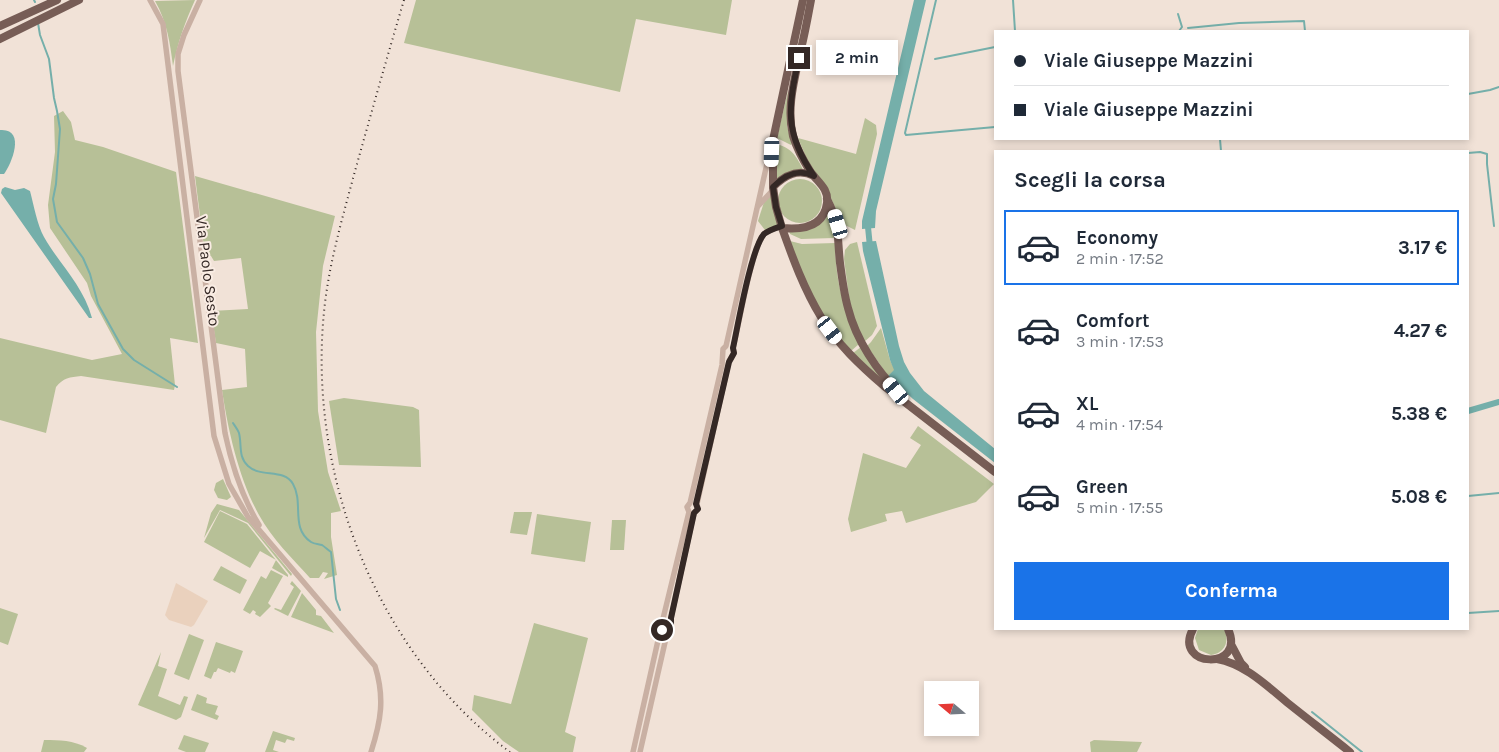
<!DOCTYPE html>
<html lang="it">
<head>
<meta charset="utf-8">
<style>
  body { margin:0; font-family:Karla,sans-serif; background:#f2f2f3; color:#1f2937; height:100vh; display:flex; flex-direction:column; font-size:19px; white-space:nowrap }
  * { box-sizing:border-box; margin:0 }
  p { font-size:16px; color:#747a83 }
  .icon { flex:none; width:28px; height:28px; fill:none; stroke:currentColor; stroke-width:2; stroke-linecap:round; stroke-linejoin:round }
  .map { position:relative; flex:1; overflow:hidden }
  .side { position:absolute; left:994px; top:150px; width:475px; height:480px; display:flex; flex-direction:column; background:#fff; border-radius:0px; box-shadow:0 2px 8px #0003 }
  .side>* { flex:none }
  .hud { position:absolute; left:994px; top:30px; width:475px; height:110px; border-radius:0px; box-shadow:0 2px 8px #0003; display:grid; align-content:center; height:110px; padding:0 20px; background:#fff }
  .needle { width:32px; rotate:289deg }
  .fabs { position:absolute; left:924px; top:681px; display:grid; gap:10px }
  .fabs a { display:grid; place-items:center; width:55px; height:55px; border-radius:0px; background:#fff; box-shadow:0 2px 8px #0003; font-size:25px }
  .end { position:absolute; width:22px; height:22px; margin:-11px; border:6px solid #342825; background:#fff; box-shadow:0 0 0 2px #fff }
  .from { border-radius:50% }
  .bubble { position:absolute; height:35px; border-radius:0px; background:#fff; box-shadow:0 2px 8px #0003; font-size:16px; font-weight:700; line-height:35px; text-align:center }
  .car { position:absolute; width:15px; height:30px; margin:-15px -8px; border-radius:6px; box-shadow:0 0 4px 1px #0007; background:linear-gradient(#fff 24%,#345 0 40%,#fff 0 76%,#345 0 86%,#fff 0) }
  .hud b { display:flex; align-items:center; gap:18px; height:48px; font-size:19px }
  .hud b+b { border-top:1px solid #e0e1e3 }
  .hud i { width:12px; height:12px; background:#1f2937 }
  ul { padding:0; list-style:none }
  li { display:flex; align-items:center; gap:15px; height:75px; margin:0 10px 8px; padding:0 10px; border:2px solid transparent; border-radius:0px }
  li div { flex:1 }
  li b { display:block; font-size:19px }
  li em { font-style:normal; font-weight:700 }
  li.active { border-color:#1a73e8 }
  li>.icon { width:45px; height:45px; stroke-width:1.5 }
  h2 { padding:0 20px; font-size:22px; line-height:60px }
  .cta { display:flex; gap:10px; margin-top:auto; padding:10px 20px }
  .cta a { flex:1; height:58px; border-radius:0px; background:#1a73e8; color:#fff; font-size:20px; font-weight:700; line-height:58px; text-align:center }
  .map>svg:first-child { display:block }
  .green { fill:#b7c097 }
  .plaza { fill:#ead1bd }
  .water { fill:#75afaa }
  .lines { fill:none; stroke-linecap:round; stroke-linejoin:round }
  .stream { stroke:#75afaa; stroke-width:2 }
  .canal { stroke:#75afaa; stroke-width:6 }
  .minor { stroke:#c9b0a3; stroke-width:5.5 }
  .major { stroke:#775d56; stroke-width:8 }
  .rail { stroke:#342825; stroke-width:2; stroke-dasharray:1 4; stroke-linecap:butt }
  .route { stroke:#342825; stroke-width:6 }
  .labels { text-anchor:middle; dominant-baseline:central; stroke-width:4; stroke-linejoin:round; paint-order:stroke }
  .street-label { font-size:16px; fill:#342825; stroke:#f9ece3 }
</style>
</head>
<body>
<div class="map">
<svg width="1499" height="752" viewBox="0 0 1499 752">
  <rect width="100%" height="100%" fill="#f1e2d7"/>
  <g class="green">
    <path d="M195,0C185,22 178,42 173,66C170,42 167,22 155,1Z"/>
    <path d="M416,0H732L726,35L636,19L620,92L404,43Z"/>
    <path d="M788,91L787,126L792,144L791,145L777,138Z"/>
    <path d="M63,111L71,122L75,140L103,147L176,172L198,343L170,338L175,385L174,390L81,376C70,377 63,378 56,387L46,433L0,420V338L92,360L122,354L91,296L87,283L50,228L48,205L55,152L54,116Z"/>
    <path d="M865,118L876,125L877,134L855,230L843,224L840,219L830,196L810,167L798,138L856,154Z"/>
    <path d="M777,144C793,149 796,156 804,171L785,175L776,179Z"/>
    <path d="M195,176L335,216L323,266L316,332L318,411L328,472L341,511L331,513V537L337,575L324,579L328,573L323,572L319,578H310C293,559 272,539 259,515C239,479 228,430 222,390L247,387L245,349L216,343L211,311L248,309L241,258L214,261L211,256L205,255Z"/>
    <circle cx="800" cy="201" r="22"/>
    <path d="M771,195L778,225L765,230L758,221L764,202Z"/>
    <path d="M828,211L834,238L801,239L790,234L789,231H803Z"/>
    <path d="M790,241L802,244L835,243C836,285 843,305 859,344L851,351L835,333L810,295Z"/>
    <path d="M857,242L877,326L872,335L864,342L851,312L844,259L845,250L850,244Z"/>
    <path d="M881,328L890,360L895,370L888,376L867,346L871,342Z"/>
    <path d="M861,347L888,386L853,353Z"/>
    <path d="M344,398L413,407L419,410L421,467L339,465L329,401Z"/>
    <path d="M918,426L994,484L976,502L906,523L902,511L885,514L887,521L851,532L848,519L863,453L906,468L921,445L910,438Z"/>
    <path d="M223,479L231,497L227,500L218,498L214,490L216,483Z"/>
    <path d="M217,504L239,510L292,574L291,576L248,523L220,510L204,538L211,513Z"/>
    <path d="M220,511L247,524L288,575V577L272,568L276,560L260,551L250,568L204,542Z"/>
    <path d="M514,512H532L527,535L510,533Z"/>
    <path d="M537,514L591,522L585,562L531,554Z"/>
    <path d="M612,520H626L624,550H610Z"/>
    <path d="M221,566L247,580L240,594L213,580Z"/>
    <path d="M271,570L283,576L268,603L271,606L260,617L255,614L256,612L253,610L250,614L243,610L261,576L266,579Z"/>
    <path d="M292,581L301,591L288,616L274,609L275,608L281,610L294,587L290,584Z"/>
    <path d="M302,593L316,610V615L321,616L334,633L291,617Z"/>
    <path d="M0,608L18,614L8,645L0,642Z"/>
    <path d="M534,623L588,638L565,732L576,737L573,752H519L503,741L472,710L474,695L511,704Z"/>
    <path d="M1198,629H1224C1230,641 1225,653 1211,655L1199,650L1195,638Z"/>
    <path d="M189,634L204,640L189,680L174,674Z"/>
    <path d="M216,642L243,651L235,673L231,671L230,673L218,668L216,672H214L211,679L204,676Z"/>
    <path d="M161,652L158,666L167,669L158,696L180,705L184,696L188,697L181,717L176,720L138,705Z"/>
    <path d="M197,694L207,698L206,703L218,706L215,714L219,716L217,720L191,710Z"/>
    <path d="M273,731L295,738L294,741L287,739L285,743L276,740L273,750L279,752H265Z"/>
    <path d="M184,735L209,743L205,752H186L178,749Z"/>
    <path d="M44,740C60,740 73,740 87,748L84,752H41Z"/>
    <path d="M1094,740L1142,742L1137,752H1091L1090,742Z"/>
  </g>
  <path class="plaza" d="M176,583L208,601L194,625L191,627L169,620L165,615Z"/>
  <g class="water">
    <path d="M914,0H926L876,211L875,228L862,229V221Z"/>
    <path d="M0,130C26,128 12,163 4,174H0Z"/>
    <path d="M5,187L15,190L24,188L30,191C34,206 37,224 44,237C60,265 83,285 92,318H89L1,193L2,189Z"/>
    <path d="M876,241L899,346L904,362L910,373L924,391L995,449V463L913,399L888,376L894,370L890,360L863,251L862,242Z"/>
  </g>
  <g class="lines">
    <g class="stream">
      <path d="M34,0L35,2"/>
      <path d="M936,0L905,133L906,135L995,127"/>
      <path d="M1013,0L1015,31"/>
      <path d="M38,23L40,35L49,59L54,98L57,111L60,129L56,184L53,199L57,222L83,258L90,274L98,304L123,349L134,360L177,387"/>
      <path d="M1188,28L1239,23L1304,21L1305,31"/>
      <path d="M1163,31H1179L1182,27L1178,14"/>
      <path d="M935,59L995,47"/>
      <path d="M1468,94L1490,90L1499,87"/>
      <path d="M1220,139L1221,151"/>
      <path d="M1468,153L1480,152L1487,154V164L1494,226"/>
      <path d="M233,423C235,426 238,430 239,433C242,445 238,457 248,466C261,478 284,468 293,484C304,503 290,528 311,542C314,544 318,544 322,545C325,547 328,550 331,552L336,599L340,610"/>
      <path d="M1468,496L1499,493"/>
      <path d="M1468,613L1499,611"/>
      <path d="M1312,712L1362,752"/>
    </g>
    <g class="canal">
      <path d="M869,220L868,227L870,247"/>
      <path d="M1468,411L1499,402"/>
    </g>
    <g class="minor">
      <path d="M150,0L163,24L214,436L229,484L248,517L375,666C385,698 381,721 371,752"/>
      <path d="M200,0L184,35L178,54V71L225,433C232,466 242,497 259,525"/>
      <path d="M758,206L774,189"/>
      <path d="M633,752L661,627L689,512L687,507L690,503L722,365L723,349L726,346L771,146"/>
      <path d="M640,752L666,638L671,629V618L694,513L698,509L697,504L729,361L734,353L733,348C739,325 751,250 764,234C769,230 776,228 782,226"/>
    </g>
    <g class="major">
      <path d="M811,0C808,16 805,33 801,49C795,78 786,107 793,136C797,149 803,160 810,171C817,182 829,188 827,203C824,227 802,230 782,228L776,207L773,187C785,175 798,168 814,176"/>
      <path d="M0,26L57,0"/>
      <path d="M0,39L79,0"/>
      <path d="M773,187V140L803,0"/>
      <path d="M827,199C840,224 837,236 840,263C842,278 844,294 848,308C856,340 877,371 900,394"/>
      <path d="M782,228C793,259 804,289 821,317C837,344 861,366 884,386L995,472"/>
      <path d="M1193,629C1172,668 1247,671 1228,629"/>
      <path d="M1231,644L1241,663L1245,667"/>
      <path d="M1217,659C1245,664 1267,686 1289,704C1309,720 1330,736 1350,752"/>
    </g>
    <path class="rail" d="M404,0C387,57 371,114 355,171C344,212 332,253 326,295C303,463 372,650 510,752"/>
  </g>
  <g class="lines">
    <path class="route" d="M662,630L661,627L664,622L671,624V618L694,513L698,509L696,504L729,362L734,353L733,348C738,325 751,249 764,234C769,230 776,228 782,226L776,207L773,187C785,175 798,168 814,176C784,133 788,107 799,58"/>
  </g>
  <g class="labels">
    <g class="street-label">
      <text transform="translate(208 271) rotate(83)">Via Paolo Sesto</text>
    </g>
  </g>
</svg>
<div class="fabs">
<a><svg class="needle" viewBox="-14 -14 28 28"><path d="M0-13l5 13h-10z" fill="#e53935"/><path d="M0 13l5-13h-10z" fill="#747a83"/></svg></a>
</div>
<i class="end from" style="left:662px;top:630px"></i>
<i class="end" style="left:799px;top:58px"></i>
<div class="bubble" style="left:816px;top:40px;width:82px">2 min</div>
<i class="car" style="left:772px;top:152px;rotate:182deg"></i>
<i class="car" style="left:838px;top:224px;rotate:343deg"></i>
<i class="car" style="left:830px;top:330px;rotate:143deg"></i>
<i class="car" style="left:896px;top:391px;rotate:320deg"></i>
<div class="hud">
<b><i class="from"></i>Viale Giuseppe Mazzini</b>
<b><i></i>Viale Giuseppe Mazzini</b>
</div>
<section class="side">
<h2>Scegli la corsa</h2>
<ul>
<li class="active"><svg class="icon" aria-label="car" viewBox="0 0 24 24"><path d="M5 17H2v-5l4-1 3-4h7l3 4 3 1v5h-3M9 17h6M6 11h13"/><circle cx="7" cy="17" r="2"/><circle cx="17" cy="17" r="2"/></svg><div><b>Economy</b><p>2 min · 17:52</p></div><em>3.17 €</em></li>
<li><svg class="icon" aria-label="car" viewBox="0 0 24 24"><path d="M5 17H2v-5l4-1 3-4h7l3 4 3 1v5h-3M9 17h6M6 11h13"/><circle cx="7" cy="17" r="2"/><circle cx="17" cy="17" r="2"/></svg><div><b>Comfort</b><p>3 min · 17:53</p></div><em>4.27 €</em></li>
<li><svg class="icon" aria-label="car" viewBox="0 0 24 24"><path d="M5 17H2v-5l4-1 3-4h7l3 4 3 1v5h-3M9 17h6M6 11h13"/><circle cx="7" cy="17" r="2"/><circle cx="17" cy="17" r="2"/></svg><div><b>XL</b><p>4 min · 17:54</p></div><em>5.38 €</em></li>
<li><svg class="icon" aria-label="car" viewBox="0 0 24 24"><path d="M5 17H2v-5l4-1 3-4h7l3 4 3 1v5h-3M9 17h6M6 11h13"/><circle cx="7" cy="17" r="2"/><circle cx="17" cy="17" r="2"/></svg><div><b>Green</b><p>5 min · 17:55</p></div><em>5.08 €</em></li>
</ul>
<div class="cta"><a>Conferma</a></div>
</section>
</div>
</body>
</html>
